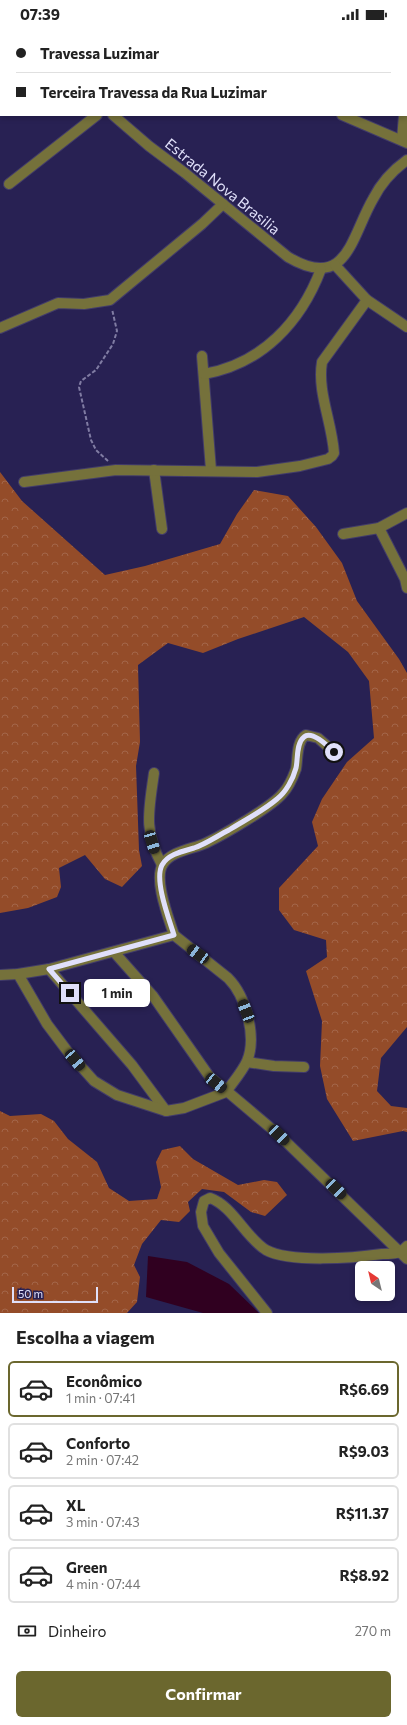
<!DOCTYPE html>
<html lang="pt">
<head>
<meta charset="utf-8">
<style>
  body { margin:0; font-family:Commissioner,sans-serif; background:#f6f6f6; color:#222; height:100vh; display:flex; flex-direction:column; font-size:15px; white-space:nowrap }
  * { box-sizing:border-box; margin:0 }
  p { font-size:13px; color:#767676 }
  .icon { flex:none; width:22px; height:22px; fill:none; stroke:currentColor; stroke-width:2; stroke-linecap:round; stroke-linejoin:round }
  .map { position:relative; height:1285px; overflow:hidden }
  .panel { display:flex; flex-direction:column; background:#fff; flex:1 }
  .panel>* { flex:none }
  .guide { position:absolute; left:0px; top:0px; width:407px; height:88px; box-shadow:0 2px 6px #0003; display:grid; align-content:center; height:88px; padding:0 16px; background:#fff }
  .needle { width:26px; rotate:325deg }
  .fabs { position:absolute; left:355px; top:1233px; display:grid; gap:8px }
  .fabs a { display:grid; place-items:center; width:40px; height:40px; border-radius:6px; background:#fff; box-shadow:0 2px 6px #0003; font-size:20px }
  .scale { position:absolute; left:12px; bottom:10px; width:86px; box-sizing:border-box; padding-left:4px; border:2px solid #e0e0fa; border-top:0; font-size:11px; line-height:14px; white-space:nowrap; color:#e0e0fa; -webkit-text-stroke:3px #282153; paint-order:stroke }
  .end { position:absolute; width:18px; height:18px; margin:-9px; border:5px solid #e0e0fa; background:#111; box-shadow:0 0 0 2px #111 }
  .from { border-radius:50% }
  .bubble { position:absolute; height:28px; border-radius:6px; background:#fff; box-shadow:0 2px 6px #0003; font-size:13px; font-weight:700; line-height:28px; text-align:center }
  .car { position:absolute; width:12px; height:24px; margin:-12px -6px; border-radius:5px; box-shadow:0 0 3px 1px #0007; background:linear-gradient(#222 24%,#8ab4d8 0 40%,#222 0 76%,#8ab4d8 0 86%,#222 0) }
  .guide b { display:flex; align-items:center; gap:14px; height:38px; font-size:15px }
  .guide b+b { border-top:1px solid #e0e0e0 }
  .guide i { width:10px; height:10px; background:#222 }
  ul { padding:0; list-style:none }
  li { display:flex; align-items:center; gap:12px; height:56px; margin:0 8px 6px; padding:0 8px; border:2px solid #e0e0e0; border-radius:6px }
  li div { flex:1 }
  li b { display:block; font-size:15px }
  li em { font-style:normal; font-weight:700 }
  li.selected { border-color:#6b672e }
  li>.icon { width:36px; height:36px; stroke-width:1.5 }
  h2 { padding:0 16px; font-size:18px; line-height:48px }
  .pay { display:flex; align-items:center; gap:10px; height:44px; padding:0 16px; font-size:15px }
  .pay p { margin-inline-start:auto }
  .button { display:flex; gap:8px; margin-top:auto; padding:8px 16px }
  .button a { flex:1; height:46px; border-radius:6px; background:#6b672e; color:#fff; font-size:16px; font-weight:700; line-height:46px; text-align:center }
  .status { display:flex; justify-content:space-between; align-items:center; height:28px; padding:0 20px; background:#fff; direction:ltr }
  .status svg { height:11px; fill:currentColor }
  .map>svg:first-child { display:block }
  .grass { fill:#5a2303 }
  .forest { fill:url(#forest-crowns) }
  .water { fill:#300020 }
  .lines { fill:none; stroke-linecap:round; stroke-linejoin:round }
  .minor-casing { stroke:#423c6a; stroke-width:12 }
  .path { stroke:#807ca3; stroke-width:2; stroke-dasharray:4 2; stroke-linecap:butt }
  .minor { stroke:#75713b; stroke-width:10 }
  .route { stroke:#e0e0fa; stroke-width:5 }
  .labels { text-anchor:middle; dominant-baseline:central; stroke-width:3.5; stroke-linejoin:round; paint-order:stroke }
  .street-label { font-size:15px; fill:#e0e0fa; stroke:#282153 }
</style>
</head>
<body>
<div class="status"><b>07:39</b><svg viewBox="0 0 49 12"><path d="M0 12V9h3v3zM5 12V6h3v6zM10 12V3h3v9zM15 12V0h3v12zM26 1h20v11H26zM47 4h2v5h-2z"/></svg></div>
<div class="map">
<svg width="407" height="1285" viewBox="0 0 407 1285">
  <defs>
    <pattern id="forest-crowns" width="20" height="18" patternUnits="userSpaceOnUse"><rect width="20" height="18" fill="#944c29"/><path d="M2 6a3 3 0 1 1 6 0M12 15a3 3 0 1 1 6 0" fill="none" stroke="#a36649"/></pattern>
  </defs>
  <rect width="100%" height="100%" fill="#282153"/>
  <path class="grass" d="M146,0H296L148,1Z"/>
  <g class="forest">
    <path d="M0,444L22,473L105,547L145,538L220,516L237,486L254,462L288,468L316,499L342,535L357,573L399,631L407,645V999L381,1030L377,1063L391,1078L407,1080V1104L403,1103L353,1113L327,1071L320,1038L322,993L306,943L327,929L326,912L294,902L279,882V860L318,818L312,794L322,771L347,734L374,710L369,653L348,624L304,589L238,611L203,625L168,615L138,637L140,714L136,738L139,822L142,838L122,859L105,851L85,827L59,840L61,859L57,869L28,880L0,885Z"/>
    <path d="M0,1083L10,1088L41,1086L54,1093L68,1111L97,1134L109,1160L129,1173L157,1171L161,1159L156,1134L162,1122L180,1118L193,1131L238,1157L264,1152L277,1154L287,1167L265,1188L251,1184L224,1164L202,1161L188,1174L190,1183L179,1194L161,1192L142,1216L134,1237L140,1249L137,1274L127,1285H0Z"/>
  </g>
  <path class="water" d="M148,1228L187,1234L229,1256L259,1285H203L146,1269Z"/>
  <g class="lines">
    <defs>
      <g id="minor">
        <path d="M38,0L39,1"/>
        <path d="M124,0L126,1"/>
        <path d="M406,58L407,47"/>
        <path d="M113,87L149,118L185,145L288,229C347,264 351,209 373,171C381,155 393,142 407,132"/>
        <path d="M342,87L407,115"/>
        <path d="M402,112L404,87"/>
        <path d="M9,156L97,87"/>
        <path d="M335,237L367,272L407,299"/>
        <path d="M0,300L58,275L84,276L110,272L202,196L223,176"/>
        <path d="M202,328L211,442"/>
        <path d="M204,346C262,336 301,294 321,241"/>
        <path d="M154,442L162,501"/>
        <path d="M24,454L116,442L257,444L300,438L328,431L332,428L334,425C332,394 317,364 322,334L367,272"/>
        <path d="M379,500L405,551L407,560"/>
        <path d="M343,506L379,500L407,485"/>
        <path d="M154,745C149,782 143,802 162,837"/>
        <path d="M174,907C169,891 153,851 163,836C171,823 193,821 206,815C223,807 273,778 283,765C289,759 293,749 296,741C298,731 296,713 306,707L318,710L334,724"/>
        <path d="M114,924L153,968L209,1048L279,1107L407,1231"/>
        <path d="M49,941L132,1037L166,1083"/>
        <path d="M18,946L47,996L68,1024L94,1053L117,1067L166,1083L184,1080L226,1064"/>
        <path d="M0,947L18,946L49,941L174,907L228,950C246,968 257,1009 247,1033C242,1044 233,1054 226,1064"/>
        <path d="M247,1034L274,1038L304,1039"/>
        <path d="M267,1285L219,1225L203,1198L201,1184L204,1173L210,1170C233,1178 245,1209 266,1222C290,1235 354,1230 382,1226C387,1226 395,1226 400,1224C402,1223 405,1220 407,1218"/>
      </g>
    </defs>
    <use href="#minor" class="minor-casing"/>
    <path class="path" d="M108,433L96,422L91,412L79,359L81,353L96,342L113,316L117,303L112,281"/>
    <use href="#minor" class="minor"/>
  </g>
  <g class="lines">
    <path class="route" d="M70,965L49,941L174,907C169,891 154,852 162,837C168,826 184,823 194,820C206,816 217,808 229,802C245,792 263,783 277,771C286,764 293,751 296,740C298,732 296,715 304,709C312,702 329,719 334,724"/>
  </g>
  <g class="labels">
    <g class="street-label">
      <text transform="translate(223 158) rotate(39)">Estrada Nova Brasilia</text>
    </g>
  </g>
</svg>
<div class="fabs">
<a><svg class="needle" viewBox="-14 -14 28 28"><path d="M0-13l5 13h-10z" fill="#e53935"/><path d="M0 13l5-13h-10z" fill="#767676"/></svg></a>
</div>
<div class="scale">50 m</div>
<i class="end from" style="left:334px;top:724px"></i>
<i class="end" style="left:70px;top:965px"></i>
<div class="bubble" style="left:84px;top:951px;width:66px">1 min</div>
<i class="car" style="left:152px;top:814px;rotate:163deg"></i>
<i class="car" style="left:198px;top:926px;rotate:306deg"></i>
<i class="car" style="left:246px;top:983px;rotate:339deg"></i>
<i class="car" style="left:75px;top:1032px;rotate:140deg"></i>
<i class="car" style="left:216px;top:1055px;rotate:129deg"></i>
<i class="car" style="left:279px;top:1107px;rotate:134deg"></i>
<i class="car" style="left:336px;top:1161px;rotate:134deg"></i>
<div class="guide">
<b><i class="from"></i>Travessa Luzimar</b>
<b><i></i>Terceira Travessa da Rua Luzimar</b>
</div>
</div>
<section class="panel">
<h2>Escolha a viagem</h2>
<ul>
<li class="selected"><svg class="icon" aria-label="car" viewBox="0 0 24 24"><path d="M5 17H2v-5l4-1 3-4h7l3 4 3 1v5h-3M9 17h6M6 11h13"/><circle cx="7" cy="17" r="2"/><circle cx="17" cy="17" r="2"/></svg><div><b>Econômico</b><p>1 min · 07:41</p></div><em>R$6.69</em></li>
<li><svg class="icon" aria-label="car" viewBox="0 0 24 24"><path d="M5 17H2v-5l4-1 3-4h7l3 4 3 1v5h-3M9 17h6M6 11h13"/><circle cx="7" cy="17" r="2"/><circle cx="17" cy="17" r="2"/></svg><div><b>Conforto</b><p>2 min · 07:42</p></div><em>R$9.03</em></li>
<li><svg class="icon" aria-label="car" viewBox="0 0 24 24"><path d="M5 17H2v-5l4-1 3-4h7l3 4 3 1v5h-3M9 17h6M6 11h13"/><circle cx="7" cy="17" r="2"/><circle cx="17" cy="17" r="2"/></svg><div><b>XL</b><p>3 min · 07:43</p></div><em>R$11.37</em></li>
<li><svg class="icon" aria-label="car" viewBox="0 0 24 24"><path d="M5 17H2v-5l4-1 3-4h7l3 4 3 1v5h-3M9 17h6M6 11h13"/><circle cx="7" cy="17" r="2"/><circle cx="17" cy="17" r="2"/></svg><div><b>Green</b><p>4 min · 07:44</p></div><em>R$8.92</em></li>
</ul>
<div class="pay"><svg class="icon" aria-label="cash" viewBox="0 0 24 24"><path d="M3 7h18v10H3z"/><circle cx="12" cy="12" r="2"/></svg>Dinheiro<p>270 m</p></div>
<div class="button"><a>Confirmar</a></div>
</section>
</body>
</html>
